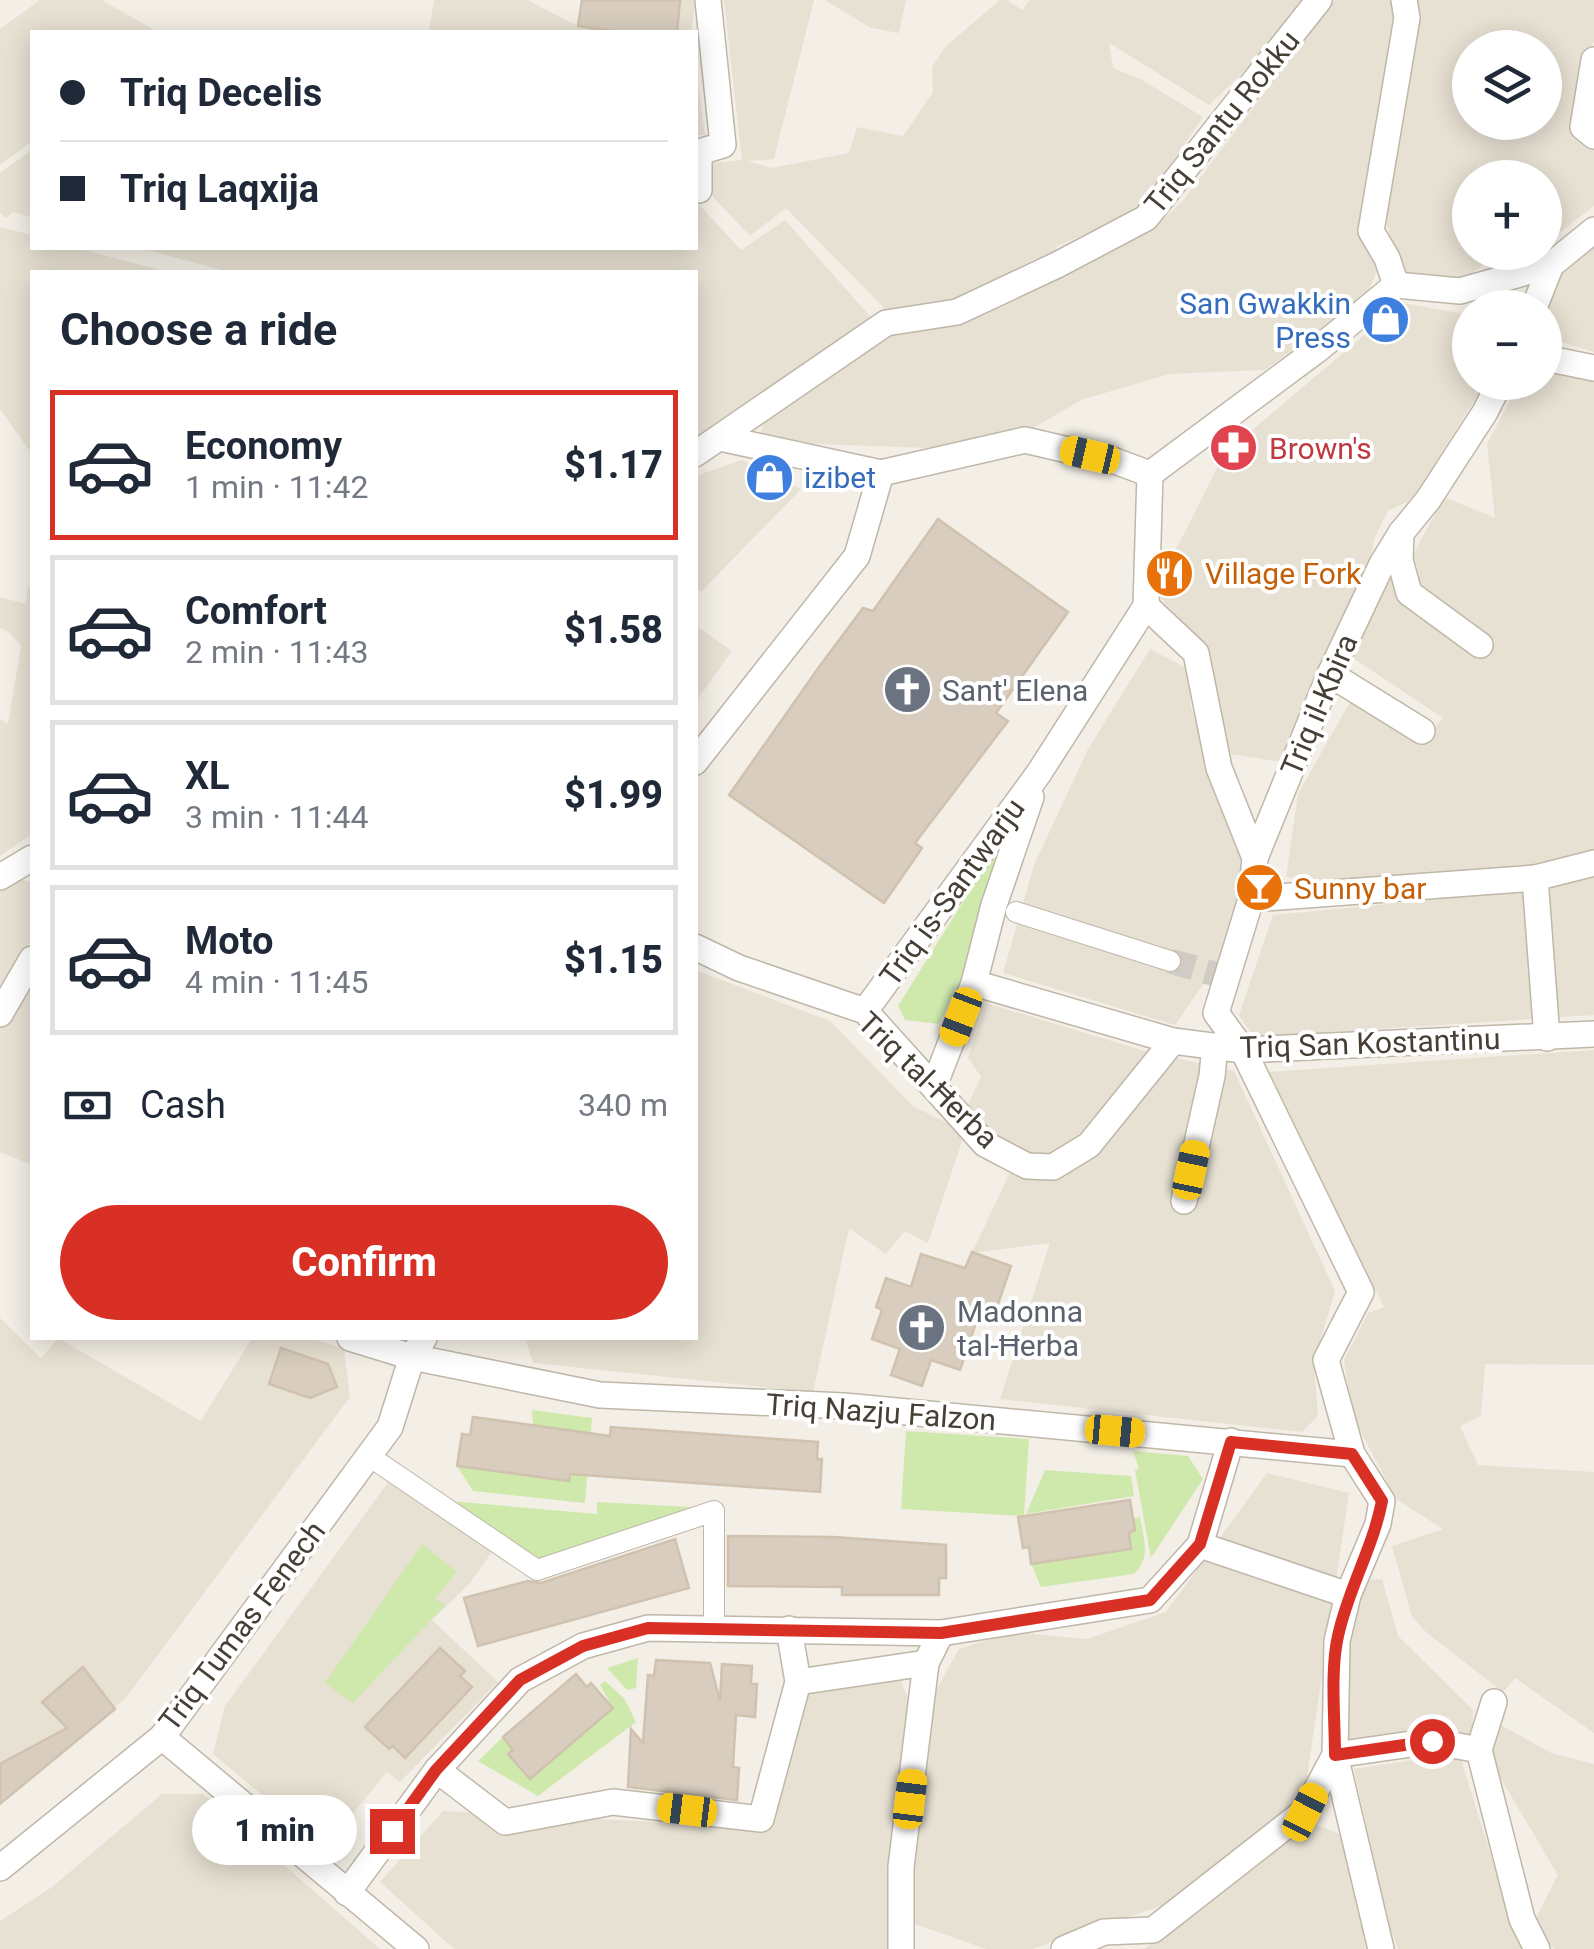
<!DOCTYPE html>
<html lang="en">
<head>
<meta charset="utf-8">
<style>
  body { margin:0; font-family:Roboto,sans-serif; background:#f2f2f3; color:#1f2937; height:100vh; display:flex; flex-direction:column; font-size:38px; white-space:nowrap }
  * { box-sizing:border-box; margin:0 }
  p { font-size:32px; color:#747a83 }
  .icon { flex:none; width:55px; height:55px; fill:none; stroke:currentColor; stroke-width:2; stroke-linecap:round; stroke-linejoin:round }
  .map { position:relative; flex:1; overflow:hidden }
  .details { position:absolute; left:30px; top:270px; width:668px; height:1070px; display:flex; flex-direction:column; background:#fff; border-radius:0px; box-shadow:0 5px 25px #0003 }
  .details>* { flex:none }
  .top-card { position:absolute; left:30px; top:30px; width:668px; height:220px; border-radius:0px; box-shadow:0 5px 25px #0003; display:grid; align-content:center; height:220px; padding:0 30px; background:#fff }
  .controls { position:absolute; left:1452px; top:30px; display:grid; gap:20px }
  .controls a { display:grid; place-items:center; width:110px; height:110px; border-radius:50%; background:#fff; box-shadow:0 5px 25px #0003; font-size:50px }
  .end { position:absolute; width:45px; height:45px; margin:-22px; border:12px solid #d93025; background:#fff; box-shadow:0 0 0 5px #fff }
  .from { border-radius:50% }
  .bubble { position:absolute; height:70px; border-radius:35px; background:#fff; box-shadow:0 5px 25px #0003; font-size:32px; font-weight:800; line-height:70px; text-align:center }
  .car { position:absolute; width:30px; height:60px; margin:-30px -15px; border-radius:12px; box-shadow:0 0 8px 2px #0007; background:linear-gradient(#f5c518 24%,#345 0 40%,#f5c518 0 76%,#345 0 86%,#f5c518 0) }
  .top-card b { display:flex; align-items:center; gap:35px; height:95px; font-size:38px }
  .top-card b+b { border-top:2px solid #e0e1e3 }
  .top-card i { width:25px; height:25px; background:#1f2937 }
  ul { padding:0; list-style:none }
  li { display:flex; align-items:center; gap:30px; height:150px; margin:0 20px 15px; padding:0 10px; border:5px solid #e0e1e3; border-radius:0px }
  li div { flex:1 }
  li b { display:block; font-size:38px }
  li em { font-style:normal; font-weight:800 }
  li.current { border-color:#d93025 }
  li>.icon { width:90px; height:90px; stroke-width:1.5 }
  h2 { padding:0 30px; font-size:45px; line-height:120px }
  .pay { display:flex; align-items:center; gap:25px; height:110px; padding:0 30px; font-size:38px }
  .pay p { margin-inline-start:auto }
  .button { display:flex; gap:20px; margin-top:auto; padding:20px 30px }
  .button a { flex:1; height:115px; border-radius:60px; background:#d93025; color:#fff; font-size:40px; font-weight:800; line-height:115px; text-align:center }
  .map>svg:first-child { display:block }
  .residential { fill:#e7e1d3; fill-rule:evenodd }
  .green { fill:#cfe9ad }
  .building { fill:#d8cdbe; stroke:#d0c2ae; stroke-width:2.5 }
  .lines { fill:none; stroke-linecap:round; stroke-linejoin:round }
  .minor-tunnel { stroke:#d0ccc3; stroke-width:25; stroke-dasharray:25 12; stroke-linecap:butt }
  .pedestrian-casing { stroke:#bfb7a8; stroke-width:22 }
  .minor-casing { stroke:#bfb7a8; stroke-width:28 }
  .pedestrian { stroke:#fff; stroke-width:20 }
  .minor { stroke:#fff; stroke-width:25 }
  .route { stroke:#d93025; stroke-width:12 }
  .labels { text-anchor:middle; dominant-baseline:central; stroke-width:8; stroke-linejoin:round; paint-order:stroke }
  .street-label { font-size:30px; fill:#463f35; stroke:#fff }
  .shop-label { font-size:30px; fill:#366cbe; stroke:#fff; text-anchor:end }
  .health-label { font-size:30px; fill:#be3a42; stroke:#fff; text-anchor:start }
  .food-label { font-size:30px; fill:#c56008; stroke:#fff; text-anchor:start }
  .worship-label { font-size:30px; fill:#5b616d; stroke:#fff; text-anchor:start }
</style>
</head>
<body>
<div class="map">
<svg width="1594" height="1949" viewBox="0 0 1594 1949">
  <rect width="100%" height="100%" fill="#f3efe6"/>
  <g class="residential">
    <path d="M40,0H102L156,31L32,32V141L0,165V29Z"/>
    <path d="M434,0H528L577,26L581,0H696L691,32H429Z"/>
    <path d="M724,0H814L774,159L747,161L772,168L849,153L857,127L903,136L933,92L932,67L945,47L1000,0H1007L1022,10L1030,0H1312L1305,13L1209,105L1109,43L1113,68L1142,80L1203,117L1141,209L1056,247L1061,263L1034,259L965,300L891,315L786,208L750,236L713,197L703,173L714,163L742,160Z"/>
    <path d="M825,0H906L899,33L871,28Z"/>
    <path d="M1334,0H1400L1381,262L1364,301L1264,370L1169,374L1081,400L1030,430L960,449L758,442L763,424L886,333L971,317L1162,220L1182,202Z"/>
    <path d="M1410,0H1594V41L1581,74L1594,145V206L1559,233L1545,224V178H1470V252L1497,253L1466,278L1406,277L1385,220ZM1470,48H1545V122H1470Z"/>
    <path d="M695,62L705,135H695Z"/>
    <path d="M32,150V217L13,212L6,218L0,213V173Z"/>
    <path d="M695,200L741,250L785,220L875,322L695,442V272H229L140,248H695Z"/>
    <path d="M0,227L32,235V248H77L168,272H32V454L0,409Z"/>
    <path d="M1594,242V352L1545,337V313L1565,265Z"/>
    <path d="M1402,303L1470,315V382L1485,383L1413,499L1388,511L1374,539L1370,565L1320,663L1296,741L1281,762L1223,753L1211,657L1155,591L1224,454Z"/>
    <path d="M1546,371L1594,377V855L1532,872L1353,884L1286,877L1298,794L1351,700L1425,739L1443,718L1353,658L1391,565L1420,576L1413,555L1444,497L1495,518L1487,444L1513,395L1531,383L1545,382Z"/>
    <path d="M742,460L801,489L701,592L695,587V476Z"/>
    <path d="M28,587L32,588V834L0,856V719L8,724L21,646L10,633L0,628V597L26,604Z"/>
    <path d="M695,625L732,651L695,703Z"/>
    <path d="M1150,649L1188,669L1191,707L1242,841L1240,891L1225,953L1175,1025L1003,973L1034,865L1088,749Z"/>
    <path d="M1594,875V1015L1253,1037L1239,1015L1273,915L1545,889Z"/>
    <path d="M18,879L32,882V938L0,996V889Z"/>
    <path d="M695,970L830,1021L913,1106L965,1132L928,1243L905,1231L886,1254L849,1228L813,1392L533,1363L525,1338H695Z"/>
    <path d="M32,977V1165L0,1152V1028Z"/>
    <path d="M986,1003L1148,1052L1098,1120L1049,1156L1030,1154L963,1115L981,1077L968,1058Z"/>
    <path d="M1594,1050V1365L1485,1364L1481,1416L1460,1426L1478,1465L1594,1472V1733L1515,1678L1503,1692L1427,1633L1412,1617L1392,1546L1443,1529L1396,1499L1353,1417L1344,1360L1368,1313L1384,1307L1268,1072Z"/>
    <path d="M1167,1056L1234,1071L1335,1291L1314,1362L1318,1416L1302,1432L1000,1399L1050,1243L972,1253L1012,1168L1094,1153Z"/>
    <path d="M0,1318L41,1358L58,1338L201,1421L252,1338H311L344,1349L350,1397L125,1699L0,1795Z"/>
    <path d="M1267,1473L1349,1493L1304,1797L1173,1902L1032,1949H986L892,1916V1949H454L380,1882L443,1811L773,1828L806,1693L899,1675L907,1697L935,1692L959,1649L1013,1632L1087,1639L1166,1612Z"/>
    <path d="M389,1481L495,1548L469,1584L432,1620L498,1682L400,1782L387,1772L325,1847L213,1754L225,1706Z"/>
    <path d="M1382,1579L1398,1636L1473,1710L1472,1743L1340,1749L1345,1632L1368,1580Z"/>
    <path d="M1494,1721L1551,1753L1594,1764V1949H1555L1532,1926L1558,1875L1488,1757Z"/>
    <path d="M1459,1753L1519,1946L1529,1949H1398L1389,1926L1354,1769Z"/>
    <path d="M162,1794H203L380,1949H0V1921L52,1887Z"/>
    <path d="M1305,1820L1349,1838L1370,1872L1363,1937L1366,1949H1144Z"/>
  </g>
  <g class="green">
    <path d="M991,857L998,860L973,952L939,1024L905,1020L898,1006Z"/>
    <path d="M532,1410L592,1418L585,1503L473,1491L457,1466L569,1481L574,1447L570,1431L533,1425Z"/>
    <path d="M906,1431L1029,1439L1024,1516L901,1509Z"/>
    <path d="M1133,1451L1188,1456L1203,1479L1151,1558L1135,1470L1139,1469Z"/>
    <path d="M1045,1470L1131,1476L1134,1496L1026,1514Z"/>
    <path d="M450,1501L597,1514V1502L690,1507L689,1515L538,1562Z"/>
    <path d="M1140,1517C1144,1540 1151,1558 1134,1574L1041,1587L1031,1563L1131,1549L1129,1533L1135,1530L1133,1519Z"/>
    <path d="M422,1544L457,1572L435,1599L445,1605L353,1703L325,1683Z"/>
    <path d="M638,1658L636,1688L627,1690L607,1668Z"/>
    <path d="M605,1681L624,1698L636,1722L538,1796L478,1761L503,1737L513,1750L509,1753L613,1708L600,1685Z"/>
  </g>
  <g class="building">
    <path d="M582,0H680L677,32H616L578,26Z"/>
    <path d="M938,519L1068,612L996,713L1008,721L915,843L922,848L884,903L729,795L819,667L863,608L873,611Z"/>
    <path d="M972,1252L1011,1266L993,1319L979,1314L960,1370L931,1360L922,1386L891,1375L900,1349L872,1339L882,1310L876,1307L886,1278L911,1287L921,1254L965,1268Z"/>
    <path d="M281,1348L328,1364L337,1387L310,1398L269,1384Z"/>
    <path d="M473,1417L610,1436L611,1427L818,1442L817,1459H822L820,1492L570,1474L569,1481L457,1466L462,1434L470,1435Z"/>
    <path d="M1130,1500L1135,1530L1129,1533L1131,1549L1031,1564L1029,1547L1023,1548L1018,1517Z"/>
    <path d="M728,1536L833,1537L946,1545V1578H939V1595H842V1587L728,1586Z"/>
    <path d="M675,1539L689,1588L478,1646L464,1598L528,1581L541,1583Z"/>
    <path d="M440,1648L465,1671L460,1676L472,1687L405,1758L393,1746L389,1749L365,1727Z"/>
    <path d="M656,1660L710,1663L720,1701L722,1664L752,1666L751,1684H757L755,1717L736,1715L733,1767L739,1768L737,1800L628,1787L631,1729L643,1743L648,1675L654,1676Z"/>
    <path d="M83,1667L115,1709L0,1804V1764L67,1728L42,1702Z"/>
    <path d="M576,1674L587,1687L591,1683L613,1708L530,1779L508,1754L513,1750L503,1737Z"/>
  </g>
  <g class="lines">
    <path class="minor-tunnel" d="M1170,961L1226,977"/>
    <defs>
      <g id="pedestrian">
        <path d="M1016,912L1170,961"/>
        <path d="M369,1456L537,1570L714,1511V1632"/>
      </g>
      <g id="minor">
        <path d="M1594,60L1583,127L1594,136"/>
        <path d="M699,190V152L723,145L708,0"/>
        <path d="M1396,285L1387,258L1371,231L1407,18L1404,0"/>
        <path d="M1534,308L1551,265L1594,230"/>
        <path d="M1545,358L1594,368"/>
        <path d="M720,438L881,473L1025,440L1115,461L1150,474"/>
        <path d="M695,454L886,323L957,312L1057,265L1146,218L1319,0"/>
        <path d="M1150,474L1317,350L1396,285L1460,291L1551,265"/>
        <path d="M1401,533L1400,560L1409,593L1480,645"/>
        <path d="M1146,606L1196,653L1219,768L1255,858"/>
        <path d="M1330,674L1422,731"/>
        <path d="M695,762L857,556L881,473"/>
        <path d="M0,877L32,858"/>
        <path d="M1535,878L1547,1038"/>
        <path d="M1251,899L1535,878L1594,863"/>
        <path d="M695,947L739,968L865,1011L985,1144L1027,1166L1053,1167L1089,1145L1173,1041"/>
        <path d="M974,983L1173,1041L1243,1050L1594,1034"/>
        <path d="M865,1011L1039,773L1146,606L1150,474"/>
        <path d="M0,1014L32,959"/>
        <path d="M934,1086L974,983L994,905L1031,797"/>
        <path d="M1184,1201L1212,1076L1215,1046"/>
        <path d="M350,1338L412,1357L600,1395L844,1406L1352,1454"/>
        <path d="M1200,1545L1348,1595"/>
        <path d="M798,1682L926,1663"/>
        <path d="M1494,1702L1479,1750L1522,1919L1537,1949"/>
        <path d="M162,1737L416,1949"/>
        <path d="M1335,1755L1432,1741L1479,1750"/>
        <path d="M437,1770L505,1822L613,1802L761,1819L798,1682L789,1629"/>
        <path d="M0,1868L162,1737L390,1427L412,1357L424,1338"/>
        <path d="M347,1893L437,1770L520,1680L583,1646L648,1628L941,1633L1150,1600L1200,1545L1231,1441"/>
        <path d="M901,1949V1867L926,1663L941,1633"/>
        <path d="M1064,1949L1104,1932L1153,1930L1305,1811L1335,1755"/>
        <path d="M1381,1949L1335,1755L1337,1641L1348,1595L1378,1524L1382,1501L1352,1454L1326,1360L1361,1292L1243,1050L1216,1013L1251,899L1255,858L1330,674L1382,564L1401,533L1428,500L1485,412L1500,382"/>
      </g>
    </defs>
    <use href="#pedestrian" class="pedestrian-casing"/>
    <use href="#minor" class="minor-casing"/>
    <use href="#pedestrian" class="pedestrian"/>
    <use href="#minor" class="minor"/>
  </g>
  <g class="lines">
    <path class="route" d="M392,1831L436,1770L520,1680L583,1646L648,1628L941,1633L1150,1600L1200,1544L1231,1442L1352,1454L1382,1501C1373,1548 1348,1589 1338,1636C1330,1671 1335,1718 1335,1755L1432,1741"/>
  </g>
  <defs>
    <symbol id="shop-disc" viewBox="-11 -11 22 22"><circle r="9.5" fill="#3f7fe0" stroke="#fff"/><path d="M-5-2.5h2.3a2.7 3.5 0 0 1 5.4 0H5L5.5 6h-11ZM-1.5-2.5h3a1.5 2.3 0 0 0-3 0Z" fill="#fff"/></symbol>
    <symbol id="pharmacy-disc" viewBox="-11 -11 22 22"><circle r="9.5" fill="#e0444e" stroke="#fff"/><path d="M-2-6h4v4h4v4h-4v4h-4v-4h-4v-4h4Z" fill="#fff"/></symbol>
    <symbol id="restaurant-disc" viewBox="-11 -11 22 22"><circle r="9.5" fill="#e8710a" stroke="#fff"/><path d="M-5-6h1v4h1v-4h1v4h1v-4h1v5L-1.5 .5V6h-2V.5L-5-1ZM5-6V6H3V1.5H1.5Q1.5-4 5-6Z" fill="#fff"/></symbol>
    <symbol id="church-disc" viewBox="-11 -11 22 22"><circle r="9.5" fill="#6b7280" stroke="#fff"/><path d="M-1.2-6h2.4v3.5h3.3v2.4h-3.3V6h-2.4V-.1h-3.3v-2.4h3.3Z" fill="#fff"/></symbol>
    <symbol id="bar-disc" viewBox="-11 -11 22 22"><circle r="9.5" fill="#e8710a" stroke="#fff"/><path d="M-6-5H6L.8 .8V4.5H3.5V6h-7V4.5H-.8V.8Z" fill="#fff"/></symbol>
  </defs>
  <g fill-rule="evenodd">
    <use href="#shop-disc" x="1358" y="292" width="55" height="55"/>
    <use href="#pharmacy-disc" x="1206" y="420" width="55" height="55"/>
    <use href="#shop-disc" x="742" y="450" width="55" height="55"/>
    <use href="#restaurant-disc" x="1142" y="546" width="55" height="55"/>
    <use href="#church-disc" x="880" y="662" width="55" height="55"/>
    <use href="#bar-disc" x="1232" y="860" width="55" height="55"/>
    <use href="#church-disc" x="894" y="1300" width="55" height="55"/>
  </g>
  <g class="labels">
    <g class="street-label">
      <text transform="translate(1222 122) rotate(-51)">Triq Santu Rokku</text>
      <text transform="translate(1319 705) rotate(-67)">Triq il-Kbira</text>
      <text transform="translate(952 892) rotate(-54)">Triq is-Santwarju</text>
      <text transform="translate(1370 1043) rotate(-2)">Triq San Kostantinu</text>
      <text transform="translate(928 1080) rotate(44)">Triq tal-Ħerba</text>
      <text transform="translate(881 1412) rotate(4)">Triq Nazju Falzon</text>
      <text transform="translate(242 1626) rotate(-53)">Triq Tumas Fenech</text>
    </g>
    <g class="shop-label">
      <text x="1351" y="303">San Gwakkin<tspan x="1351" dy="34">Press</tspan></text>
      <text x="804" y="477" text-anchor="start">izibet</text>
    </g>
    <g class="health-label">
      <text x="1269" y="448">Brown's</text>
    </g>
    <g class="food-label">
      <text x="1205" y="573">Village Fork</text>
      <text x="1294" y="888">Sunny bar</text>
    </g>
    <g class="worship-label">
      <text x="942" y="690">Sant' Elena</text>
      <text x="957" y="1311">Madonna<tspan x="957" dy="34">tal-Ħerba</tspan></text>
    </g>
  </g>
</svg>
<div class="controls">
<a><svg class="icon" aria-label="layers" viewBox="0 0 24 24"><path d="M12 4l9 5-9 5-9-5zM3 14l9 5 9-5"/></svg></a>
<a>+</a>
<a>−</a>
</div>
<i class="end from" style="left:1432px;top:1741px"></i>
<i class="end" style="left:392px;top:1831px"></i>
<div class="bubble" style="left:192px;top:1795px;width:165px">1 min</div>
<i class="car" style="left:1090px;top:455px;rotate:283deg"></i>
<i class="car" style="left:961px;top:1017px;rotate:201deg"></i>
<i class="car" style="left:1191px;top:1170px;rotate:12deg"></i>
<i class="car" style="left:1115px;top:1431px;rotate:95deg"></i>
<i class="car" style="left:910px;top:1799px;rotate:7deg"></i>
<i class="car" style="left:687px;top:1810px;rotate:277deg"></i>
<i class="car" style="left:1305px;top:1812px;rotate:27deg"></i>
<div class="top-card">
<b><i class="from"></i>Triq Decelis</b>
<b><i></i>Triq Laqxija</b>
</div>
<section class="details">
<h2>Choose a ride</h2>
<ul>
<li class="current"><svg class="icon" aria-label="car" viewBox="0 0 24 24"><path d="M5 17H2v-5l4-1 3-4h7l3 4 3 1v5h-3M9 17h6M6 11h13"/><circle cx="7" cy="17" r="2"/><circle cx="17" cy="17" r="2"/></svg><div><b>Economy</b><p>1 min · 11:42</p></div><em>$1.17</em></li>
<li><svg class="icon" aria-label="car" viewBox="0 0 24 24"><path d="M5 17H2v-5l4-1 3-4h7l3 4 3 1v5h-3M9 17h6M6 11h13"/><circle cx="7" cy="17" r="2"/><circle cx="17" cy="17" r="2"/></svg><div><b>Comfort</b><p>2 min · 11:43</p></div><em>$1.58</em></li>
<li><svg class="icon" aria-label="car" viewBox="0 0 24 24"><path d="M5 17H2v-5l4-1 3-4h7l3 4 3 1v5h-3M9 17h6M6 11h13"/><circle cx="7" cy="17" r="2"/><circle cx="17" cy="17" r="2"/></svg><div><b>XL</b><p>3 min · 11:44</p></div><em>$1.99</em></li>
<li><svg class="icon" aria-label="car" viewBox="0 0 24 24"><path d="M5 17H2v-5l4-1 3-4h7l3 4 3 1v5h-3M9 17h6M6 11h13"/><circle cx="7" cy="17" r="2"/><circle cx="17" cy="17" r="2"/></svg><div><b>Moto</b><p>4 min · 11:45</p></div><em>$1.15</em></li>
</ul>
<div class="pay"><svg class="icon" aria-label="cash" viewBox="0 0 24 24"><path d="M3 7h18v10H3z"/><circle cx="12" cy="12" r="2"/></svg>Cash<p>340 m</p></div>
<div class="button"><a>Confirm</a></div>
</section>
</div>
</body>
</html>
